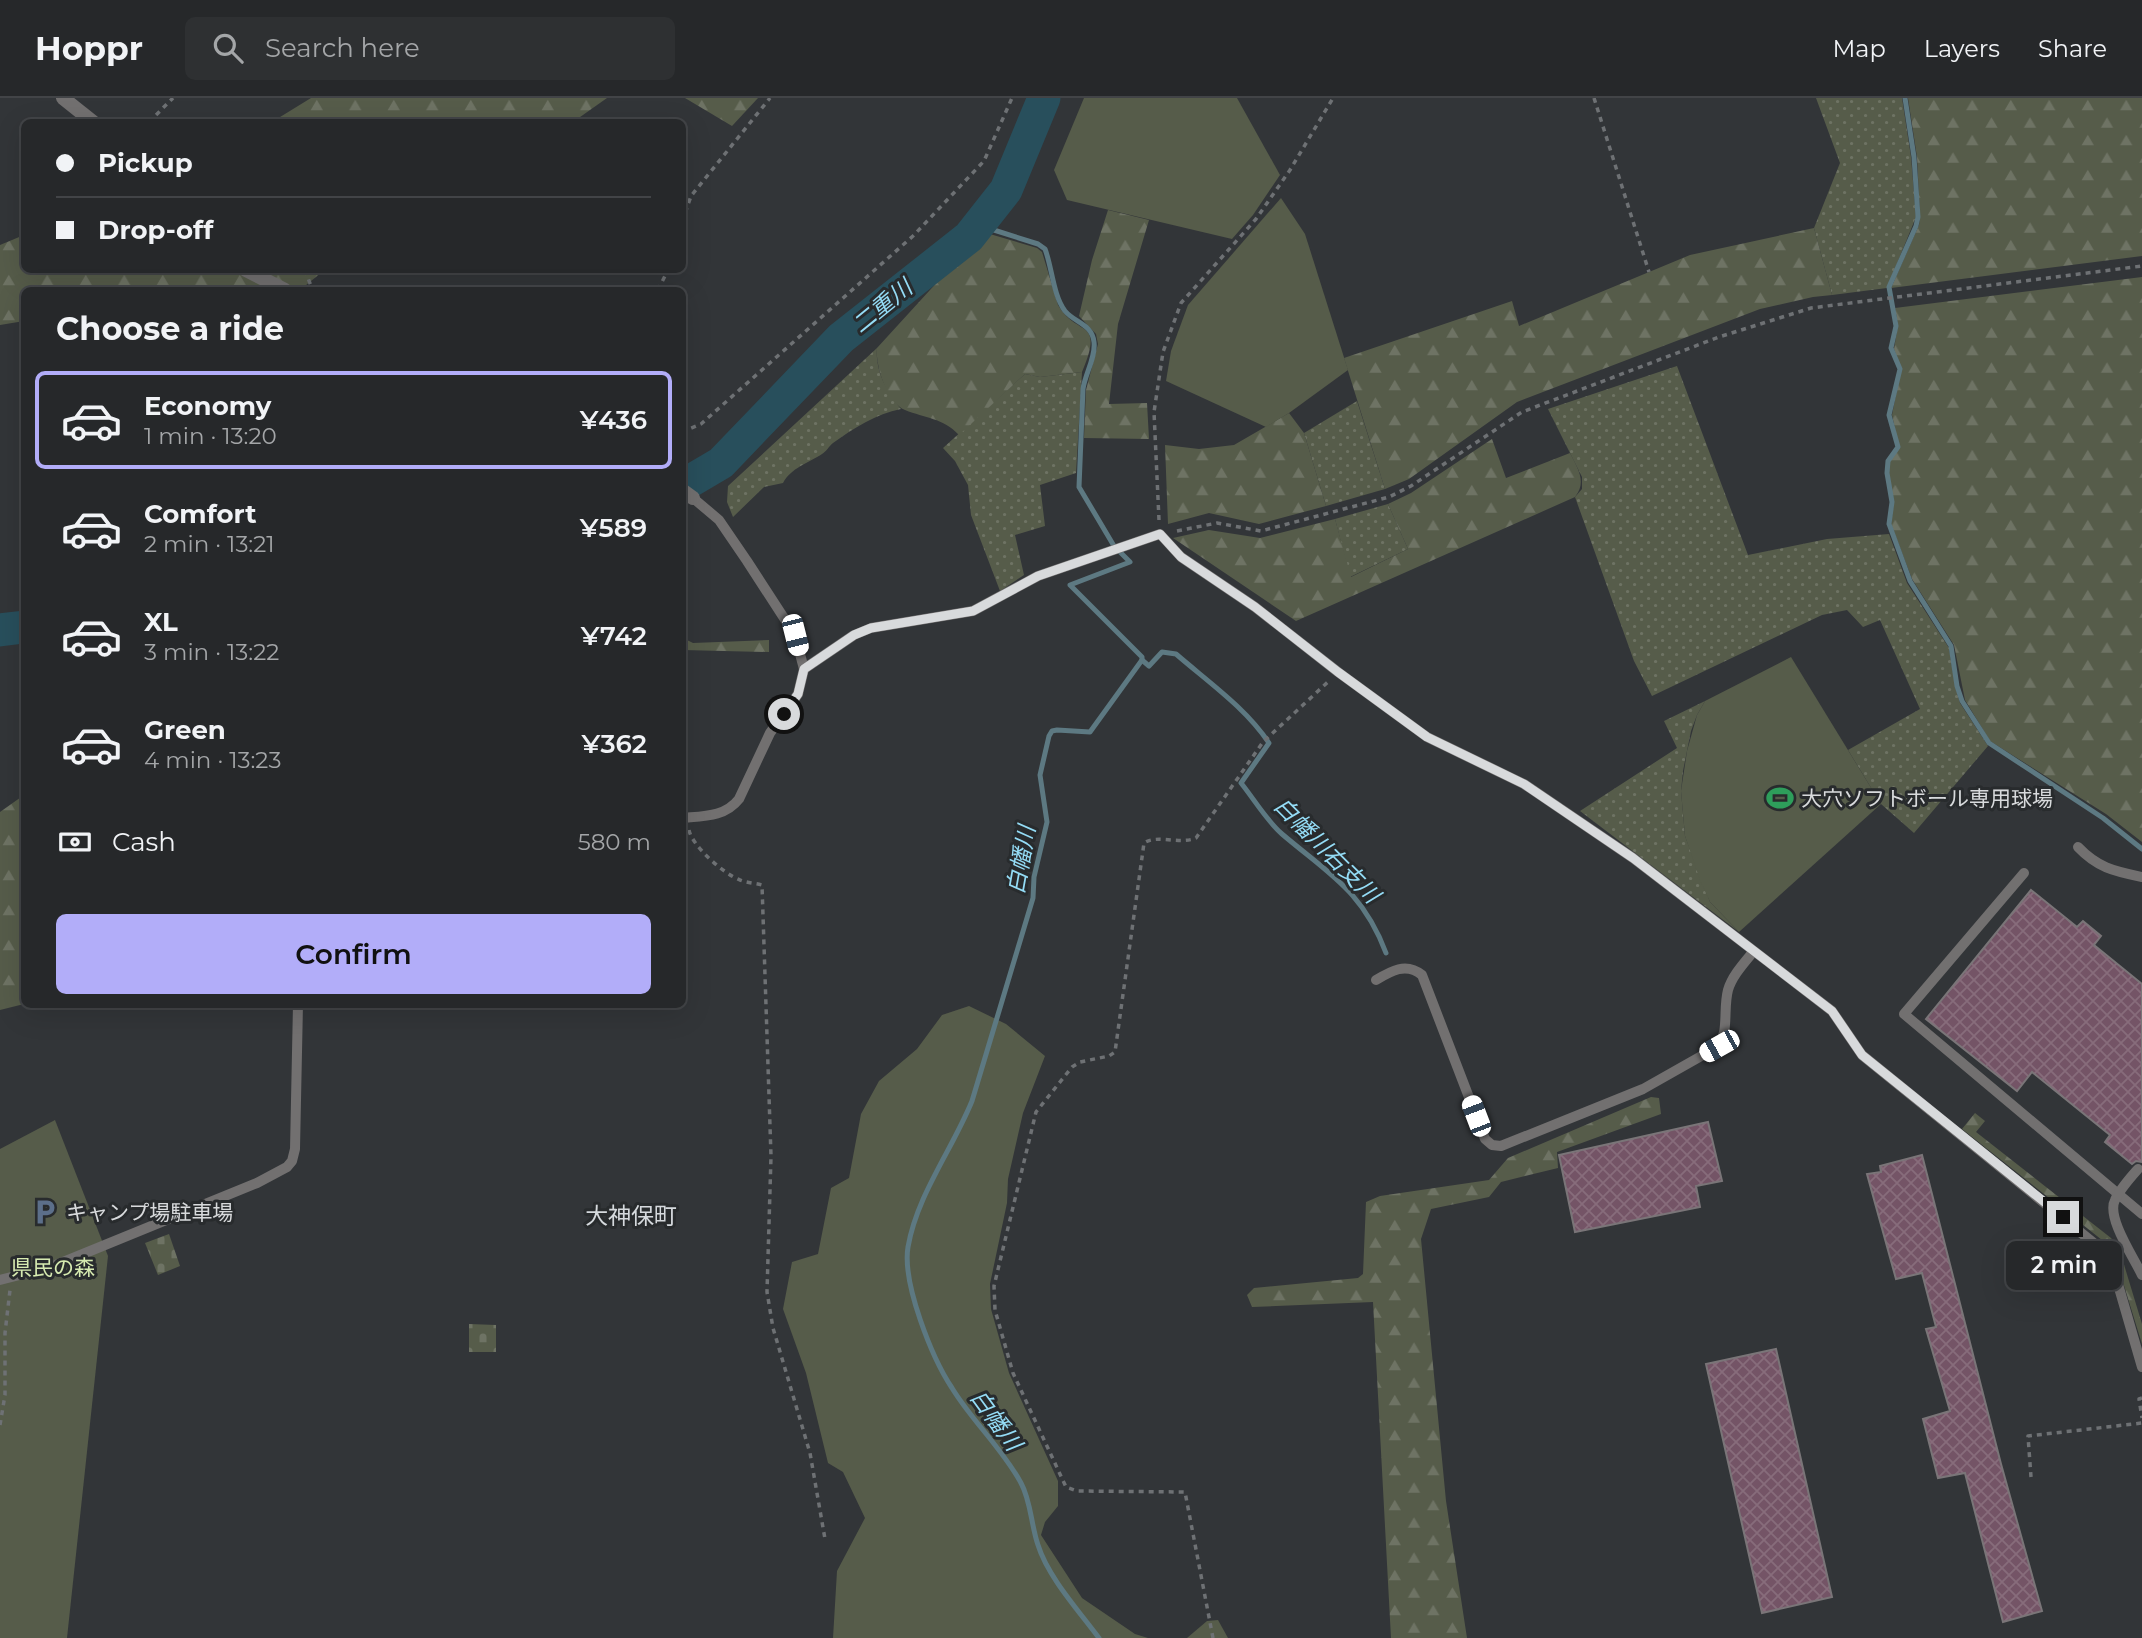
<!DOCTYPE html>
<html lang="en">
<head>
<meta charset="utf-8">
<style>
  body { margin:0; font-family:Montserrat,"Noto Sans JP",sans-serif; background:#2e3032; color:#f1f3f6; height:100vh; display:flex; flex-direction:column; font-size:26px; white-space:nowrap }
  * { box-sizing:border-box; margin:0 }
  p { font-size:23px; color:#a4a6a8 }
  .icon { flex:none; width:38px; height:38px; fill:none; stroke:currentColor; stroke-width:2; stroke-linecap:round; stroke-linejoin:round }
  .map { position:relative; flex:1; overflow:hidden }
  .details { position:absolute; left:21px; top:189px; width:665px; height:721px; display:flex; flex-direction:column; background:#26282a; border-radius:10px; box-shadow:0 7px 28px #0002,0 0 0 2px #424447 }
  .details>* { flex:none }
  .guide { position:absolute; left:21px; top:21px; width:665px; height:154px; border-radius:10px; box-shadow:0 7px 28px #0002,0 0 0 2px #424447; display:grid; align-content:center; height:154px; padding:0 35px; background:#26282a }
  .end { position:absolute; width:32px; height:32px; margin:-16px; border:9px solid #d8dadc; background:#111; box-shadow:0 0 0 4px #111 }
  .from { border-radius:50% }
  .bubble { position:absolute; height:49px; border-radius:10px; background:#26282a; box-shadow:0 7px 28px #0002,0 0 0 2px #424447; font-size:23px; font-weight:600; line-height:49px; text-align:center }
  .car { position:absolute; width:21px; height:42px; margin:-21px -10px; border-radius:9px; box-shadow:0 0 5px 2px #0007; background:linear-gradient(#fff 24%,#345 0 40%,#fff 0 76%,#345 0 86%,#fff 0) }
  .guide b { display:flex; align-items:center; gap:24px; height:66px; font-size:26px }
  .guide b+b { border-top:2px solid #424447 }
  .guide i { width:18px; height:18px; background:#f1f3f6 }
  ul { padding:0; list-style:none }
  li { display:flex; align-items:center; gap:21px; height:98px; margin:0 14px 10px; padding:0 21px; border:4px solid transparent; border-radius:10px }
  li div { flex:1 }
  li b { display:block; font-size:26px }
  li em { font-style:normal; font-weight:600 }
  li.on { border-color:#b2adf9 }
  li>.icon { width:63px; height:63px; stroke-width:1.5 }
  h2 { padding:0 35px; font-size:32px; line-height:84px }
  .pay { display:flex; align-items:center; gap:18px; height:77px; padding:0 35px; font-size:26px }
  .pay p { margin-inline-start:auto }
  .action { display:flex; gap:14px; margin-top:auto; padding:14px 35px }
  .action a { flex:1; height:80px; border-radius:10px; background:#b2adf9; color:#111; font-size:28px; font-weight:600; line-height:80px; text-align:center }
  header { display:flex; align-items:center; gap:42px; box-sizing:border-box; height:98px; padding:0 35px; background:#26282a; border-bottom:2px solid #424447 }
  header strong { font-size:33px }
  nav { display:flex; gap:38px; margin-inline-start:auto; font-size:24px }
  .search { width:490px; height:63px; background:#2e3032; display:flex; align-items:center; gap:18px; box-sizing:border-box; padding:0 24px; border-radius:10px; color:#a4a6a8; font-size:26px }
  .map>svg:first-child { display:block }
  .grass { fill:url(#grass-dots) }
  .forest { fill:url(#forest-firs) }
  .cemetery { fill:url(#cemetery-stones) }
  .green { fill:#565c4a }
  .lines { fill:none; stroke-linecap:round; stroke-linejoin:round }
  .stream { stroke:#5d7982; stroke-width:5 }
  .river { stroke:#284f5c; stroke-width:33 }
  .building { fill:url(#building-cross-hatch); stroke:#7a7578; stroke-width:2 }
  .path { stroke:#6e7174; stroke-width:3.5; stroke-dasharray:5 5; stroke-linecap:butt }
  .service { stroke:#727070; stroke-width:10 }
  .minor { stroke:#727070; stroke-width:14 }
  .route { stroke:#d8dadc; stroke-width:9 }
  .labels { text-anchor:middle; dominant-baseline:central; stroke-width:6; stroke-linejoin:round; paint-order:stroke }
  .poi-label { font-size:21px; fill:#d8dadc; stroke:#282b2d; text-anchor:start }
  .park-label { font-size:21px; fill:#d6eab0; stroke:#282b2d }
  .water-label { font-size:23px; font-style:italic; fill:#94dcf6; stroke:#282b2d }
  .neighbourhood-label { font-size:23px; fill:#d5d9dd; stroke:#282b2d }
</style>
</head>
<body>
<header>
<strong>Hoppr</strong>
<div class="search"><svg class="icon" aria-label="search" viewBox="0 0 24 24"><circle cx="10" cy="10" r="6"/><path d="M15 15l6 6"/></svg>Search here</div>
<nav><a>Map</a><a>Layers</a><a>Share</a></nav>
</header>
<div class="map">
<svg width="2142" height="1540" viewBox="0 0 2142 1540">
  <defs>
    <pattern id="grass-dots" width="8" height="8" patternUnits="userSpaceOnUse" patternTransform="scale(1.75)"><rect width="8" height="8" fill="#565c4a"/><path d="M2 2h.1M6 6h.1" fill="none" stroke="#6e7364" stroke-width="1.8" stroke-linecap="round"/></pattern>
    <pattern id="forest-firs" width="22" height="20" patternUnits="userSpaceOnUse" patternTransform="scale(1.75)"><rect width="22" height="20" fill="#565c4a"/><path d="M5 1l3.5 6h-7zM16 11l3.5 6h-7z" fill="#6e7364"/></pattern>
    <pattern id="cemetery-stones" width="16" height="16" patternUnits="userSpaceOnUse" patternTransform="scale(1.75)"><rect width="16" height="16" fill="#565c4a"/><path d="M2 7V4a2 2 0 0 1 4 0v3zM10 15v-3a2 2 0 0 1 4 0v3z" fill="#6e7364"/></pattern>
    <pattern id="building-cross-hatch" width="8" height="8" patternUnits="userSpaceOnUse" patternTransform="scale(1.75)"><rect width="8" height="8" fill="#745466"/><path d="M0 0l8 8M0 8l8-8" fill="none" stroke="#876c7b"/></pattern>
  </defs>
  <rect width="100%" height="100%" fill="#323538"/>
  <g class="grass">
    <path d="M1816,0H1902L1911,59L1916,119L1887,190L1832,197L1814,130L1840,65Z"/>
    <path d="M877,250C875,273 887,294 901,311C876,316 854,330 833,345C829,348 826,354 822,356C808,365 791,370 783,385L764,389L733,419L727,404L728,388Z"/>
    <path d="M1677,268L1748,457L1827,441L1889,436L1907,485L1949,550L1955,587L1960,605L1988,648L1914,735L1881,706L1848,652L1920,611L1880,522L1863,529L1847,512L1822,517L1652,598L1634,563L1575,399L1582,391V379L1548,311Z"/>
    <path d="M1082,274L1076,375L1040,387L1045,428L1015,437L1024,477L1000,493L971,417L968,387L955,363L943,350L1025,276L1040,279Z"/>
    <path d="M1357,303L1385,391L1326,408L1304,335Z"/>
    <path d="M1388,406L1408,451L1350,479L1335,421Z"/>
    <path d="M1705,603L1697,617L1691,633L1683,673L1681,693L1685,738L1710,804L1739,834L1580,713L1677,650L1664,623Z"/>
  </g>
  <g class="forest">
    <path d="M311,0H607L573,24H272Z"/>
    <path d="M685,0H758L732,28Z"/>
    <path d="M1908,0H2142V158L1891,190L1919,127L1920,119L1917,59Z"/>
    <path d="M1108,112L1149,122L1118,226L1109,306L1147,305L1149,341L1084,340L1086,292L1098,246L1096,236L1079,218L1092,162Z"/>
    <path d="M1814,130L1832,197L1813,199L1760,211L1517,304L1409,381L1385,391L1344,260L1512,203L1519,228L1690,157Z"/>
    <path d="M983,134L1037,150L1042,154L1058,207C1077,240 1105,219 1082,274L1040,279L1025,276L959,337C943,320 925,320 905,312C887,305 875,267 877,250Z"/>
    <path d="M24,137V172H322V174L300,192H24V223L0,227V147Z"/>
    <path d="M2142,179V744L2106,716L1990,643L1965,602L1954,547L1912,481L1891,426L1894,404L1888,375L1890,363L1899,349L1892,317L1901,271L1894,251L1898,227L1895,210Z"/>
    <path d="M1289,315L1304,335L1326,408L1259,426L1209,415L1168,426L1165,347L1199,351L1234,347Z"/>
    <path d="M1492,341L1506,380L1570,355C1578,371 1587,384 1575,399L1296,523L1173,440L1209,432L1260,440L1335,421L1351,479L1408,451L1388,406L1411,395Z"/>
    <path d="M683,540L693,545L769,542V554L683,552Z"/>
    <path d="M24,697V906L0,912V714Z"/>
    <path d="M1651,999L1659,1000L1661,1016L1557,1054L1558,1070L1501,1084L1489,1099L1431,1111L1421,1141L1446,1403L1467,1540H1391L1373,1204L1252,1209L1247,1197L1254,1190L1358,1180L1363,1176L1366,1104L1380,1098L1489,1082L1508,1060Z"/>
    <path d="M1975,1015L1985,1023L1976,1034L2111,1140L2119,1150L2142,1226V1246L2114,1155L2107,1146L1962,1031Z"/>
  </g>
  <g class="cemetery">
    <path d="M169,1136L180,1168L158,1177L145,1145Z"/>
    <path d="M469,1226L496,1227V1254H469Z"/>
  </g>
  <g class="green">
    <path d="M1084,0H1237L1280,77L1253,117L1232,141L1067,102L1054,72Z"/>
    <path d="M1281,100L1305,136L1348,272L1289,315L1266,329L1166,283L1171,253L1188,207Z"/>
    <path d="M1791,559L1881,706L1739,834L1710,804L1700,782L1685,738L1681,693L1687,653L1697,617L1705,603Z"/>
    <path d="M969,908L1006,926L1045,958L1023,1015L1008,1081L1007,1105L990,1186L991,1211L1009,1275L1058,1383V1408L1045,1424L1041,1437L1082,1500L1135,1536L1148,1540H833L837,1473L865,1420L843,1374L828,1365L806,1275L783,1211L792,1164L818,1156L831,1090L849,1080L861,1016L879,983L917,951L942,917Z"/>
    <path d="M55,1022L108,1158L67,1540H0V1051Z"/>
    <path d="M1218,1522L1228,1540H1187L1207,1523Z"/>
  </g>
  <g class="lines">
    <g class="stream">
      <path d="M1905,0L1914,59L1918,119L1916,128L1889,189L1896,228L1891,250L1900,271L1889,317L1898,349L1888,363L1887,375L1892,404L1889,426L1910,483L1951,548L1957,588L1962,603L1989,645L2103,720L2142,751"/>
      <path d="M978,127L1038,146L1045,151C1052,169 1053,197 1065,213C1075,225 1092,226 1094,244C1096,259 1085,276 1083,291L1079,389L1114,448L1130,464L1070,487L1142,559V562L1090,634L1057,632L1052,633L1049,638L1040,677L1047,724L1034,779L1033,800L972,1003C952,1052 917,1097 908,1149C902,1185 932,1260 952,1290C972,1323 1002,1350 1021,1385C1031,1403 1031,1427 1038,1447C1048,1479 1079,1513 1099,1540"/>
      <path d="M1142,562L1149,568L1162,554L1176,556C1207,583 1246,610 1269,645L1241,685C1254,701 1266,722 1282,736C1329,776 1363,793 1386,855"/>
    </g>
    <g class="river">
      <path d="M682,388L721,365L841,240L969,139L1006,92L1044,0"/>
      <path d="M0,532L24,529"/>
    </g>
  </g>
  <g class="building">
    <path d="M2031,792L2077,829L2083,823L2101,838L2094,847L2142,886V1064L2136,1063L2132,1066L2105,1044L2110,1037L2032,974L2017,993L1926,921Z"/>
    <path d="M1708,1024L1722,1083L1696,1088L1700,1109L1575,1134L1559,1057Z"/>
    <path d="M1922,1057L2001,1366L2042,1513L2003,1524L1965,1375L1938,1380L1923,1321L1950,1313L1926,1231L1936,1229L1922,1175L1896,1181L1867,1076L1881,1074L1880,1068Z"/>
    <path d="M1776,1251L1832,1499L1762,1515L1706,1266Z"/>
  </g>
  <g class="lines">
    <g class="path">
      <path d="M1594,0L1649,174"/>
      <path d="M149,24L173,0"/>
      <path d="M682,124L691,98L770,0"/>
      <path d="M305,172L311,188L309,192"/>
      <path d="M658,192L668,172"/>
      <path d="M682,334L701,326L913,138L984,63L1012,0"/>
      <path d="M1159,422L1154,314L1163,254L1181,205L1256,121L1290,72L1333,0"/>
      <path d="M1177,433L1217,425L1261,433L1389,399L1411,388L1522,314L1719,239L1811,210L2142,168"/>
      <path d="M689,732C692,748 724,776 740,782C747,785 755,785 762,787L771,1058L767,1194L773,1230L810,1355L825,1441"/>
      <path d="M2142,1300L2139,1301L2142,1320"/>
      <path d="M0,1327L5,1297V1235L10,1192"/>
      <path d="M2031,1379L2028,1338L2142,1325"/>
      <path d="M1213,1540L1185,1394L1077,1393L1066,1389L1013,1275L995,1212L994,1188L1036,1014L1072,969L1080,964L1109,958L1115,954L1144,745C1157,736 1180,747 1196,740L1263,644L1330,582"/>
    </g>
    <g class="service">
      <path d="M804,571L854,537L871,530L973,513L1038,478L1160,436L1181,459L1255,509L1338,574L1427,639L1524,686L1633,760L1832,913L1862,957L2101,1151L2110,1161L2115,1176L2142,1269"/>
      <path d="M682,720C704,718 725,719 739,701L770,635L798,596L804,571L795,537L747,463L719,422L693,400"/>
      <path d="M2078,749C2098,770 2114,773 2142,779"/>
      <path d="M2024,775L1904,916L2142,1116"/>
      <path d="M1376,882C1391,873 1406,864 1422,877L1485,1041L1492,1047L1501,1048L1643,991L1719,948C1729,931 1723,911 1728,892C1732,878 1744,865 1753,854"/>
      <path d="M2138,1071C2130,1080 2120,1091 2115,1102C2106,1119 2134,1160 2142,1177"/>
      <path d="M0,1182L51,1169L257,1085L287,1069L292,1063L295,1051L298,906"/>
    </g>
    <g class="minor">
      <path d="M63,0L93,24"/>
      <path d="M246,172L285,192"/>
      <path d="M682,392L693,400"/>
    </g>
  </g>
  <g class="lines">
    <path class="route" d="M784,616L798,596L804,571L854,537L871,530L973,513L1038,478L1160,436L1181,459L1255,509L1338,574L1427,639L1524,686L1633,760L1832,913L1862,957L2063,1119"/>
  </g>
  <defs>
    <symbol id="stadium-bare" viewBox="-9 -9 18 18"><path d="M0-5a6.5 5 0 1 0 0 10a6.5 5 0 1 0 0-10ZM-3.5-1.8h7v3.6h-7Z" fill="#2e9e5b" stroke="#282b2d" stroke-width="2.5" paint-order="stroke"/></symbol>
    <symbol id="parking-bare" viewBox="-9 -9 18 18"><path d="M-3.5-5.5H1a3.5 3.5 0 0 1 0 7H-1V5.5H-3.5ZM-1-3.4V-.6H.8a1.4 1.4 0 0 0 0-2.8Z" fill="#5c6f8a" stroke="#282b2d" stroke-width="2.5" paint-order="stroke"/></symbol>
  </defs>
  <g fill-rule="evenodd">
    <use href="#stadium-bare" x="1761" y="681" width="38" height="38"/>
    <use href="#parking-bare" x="26" y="1095" width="38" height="38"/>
  </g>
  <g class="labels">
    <g class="poi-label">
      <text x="1801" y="700">大穴ソフトボール専用球場</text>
      <text x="66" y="1114">キャンプ場駐車場</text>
    </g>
    <g class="park-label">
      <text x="53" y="1169">県民の森</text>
    </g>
    <g class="water-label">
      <text transform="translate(882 208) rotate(-39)">二重川</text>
      <text transform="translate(1327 752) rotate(45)">白幡川右支川</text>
      <text transform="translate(1021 762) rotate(-80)">白幡川</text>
      <text transform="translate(996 1322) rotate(54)">白幡川</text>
    </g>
    <g class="neighbourhood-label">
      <text x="631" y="1118">大神保町</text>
    </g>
  </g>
</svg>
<i class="end from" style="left:784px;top:616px"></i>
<i class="end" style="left:2063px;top:1119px"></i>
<div class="bubble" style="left:2006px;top:1143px;width:116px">2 min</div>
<i class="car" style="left:795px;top:537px;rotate:166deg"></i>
<i class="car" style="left:1719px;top:948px;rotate:241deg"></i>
<i class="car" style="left:1476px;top:1018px;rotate:339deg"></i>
<div class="guide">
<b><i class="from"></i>Pickup</b>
<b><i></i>Drop-off</b>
</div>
<section class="details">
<h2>Choose a ride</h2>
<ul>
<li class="on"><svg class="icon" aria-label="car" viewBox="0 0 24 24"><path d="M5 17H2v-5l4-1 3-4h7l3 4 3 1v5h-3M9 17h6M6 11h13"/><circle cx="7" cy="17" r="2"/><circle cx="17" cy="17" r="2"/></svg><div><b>Economy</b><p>1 min · 13:20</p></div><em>¥436</em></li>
<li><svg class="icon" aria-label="car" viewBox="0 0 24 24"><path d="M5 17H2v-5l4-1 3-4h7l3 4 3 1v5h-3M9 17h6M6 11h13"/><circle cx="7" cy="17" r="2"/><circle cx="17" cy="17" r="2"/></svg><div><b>Comfort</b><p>2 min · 13:21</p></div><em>¥589</em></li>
<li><svg class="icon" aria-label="car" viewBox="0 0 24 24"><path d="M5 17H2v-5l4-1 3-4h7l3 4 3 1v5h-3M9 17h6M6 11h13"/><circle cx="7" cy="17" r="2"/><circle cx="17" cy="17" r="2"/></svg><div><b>XL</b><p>3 min · 13:22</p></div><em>¥742</em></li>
<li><svg class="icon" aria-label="car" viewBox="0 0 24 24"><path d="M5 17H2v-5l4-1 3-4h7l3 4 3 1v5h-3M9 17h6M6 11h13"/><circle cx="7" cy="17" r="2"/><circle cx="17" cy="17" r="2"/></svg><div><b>Green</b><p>4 min · 13:23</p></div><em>¥362</em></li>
</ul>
<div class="pay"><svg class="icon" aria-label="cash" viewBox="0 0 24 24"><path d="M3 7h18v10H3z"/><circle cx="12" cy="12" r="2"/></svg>Cash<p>580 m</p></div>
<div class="action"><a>Confirm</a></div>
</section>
</div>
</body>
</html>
